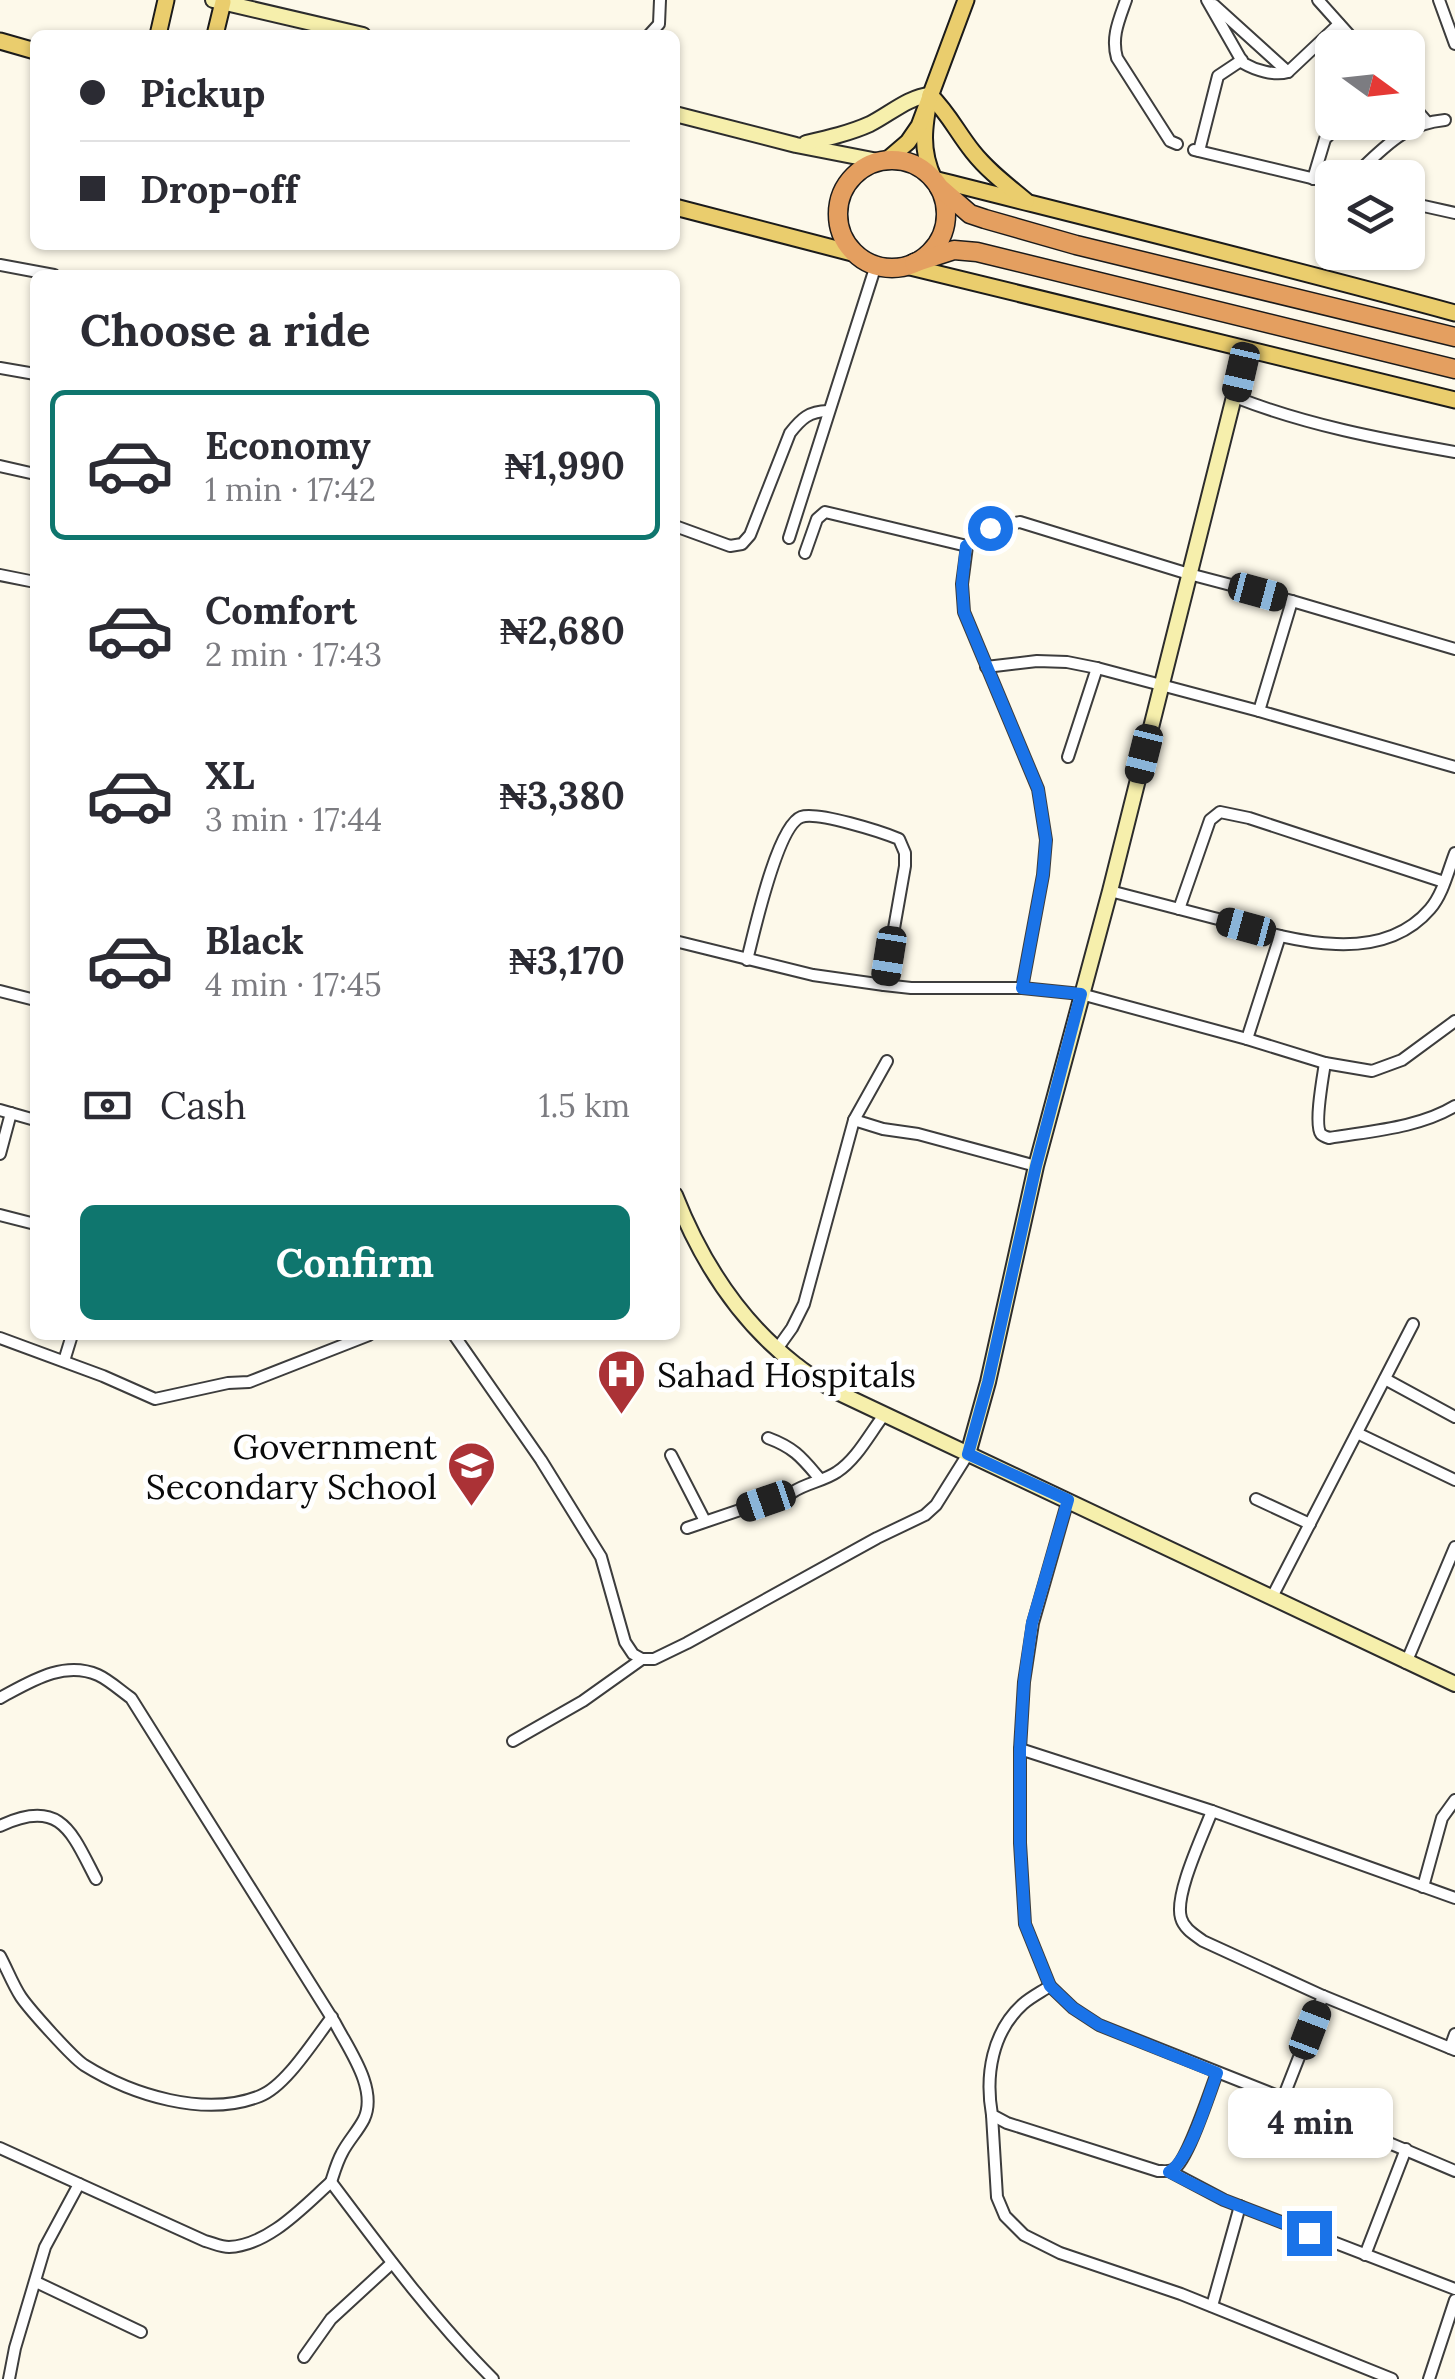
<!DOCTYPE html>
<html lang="en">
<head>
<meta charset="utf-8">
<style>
  body { margin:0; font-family:Lora,serif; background:#f2f2f3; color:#2b2b33; height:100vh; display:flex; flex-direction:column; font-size:38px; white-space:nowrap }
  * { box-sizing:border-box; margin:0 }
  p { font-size:32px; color:#7c7c81 }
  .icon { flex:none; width:55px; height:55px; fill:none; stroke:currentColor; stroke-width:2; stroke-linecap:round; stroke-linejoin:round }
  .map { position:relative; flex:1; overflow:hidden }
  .side { position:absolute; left:30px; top:270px; width:650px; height:1070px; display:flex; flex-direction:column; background:#fff; border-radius:15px; box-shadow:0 2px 8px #0004 }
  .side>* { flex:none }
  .hud { position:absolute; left:30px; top:30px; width:650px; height:220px; border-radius:15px; box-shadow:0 2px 8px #0004; display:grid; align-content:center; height:220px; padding:0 50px; background:#fff }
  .needle { width:65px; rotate:105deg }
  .tools { position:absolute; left:1315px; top:30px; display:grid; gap:20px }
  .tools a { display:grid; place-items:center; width:110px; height:110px; border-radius:15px; background:#fff; box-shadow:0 2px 8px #0004; font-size:50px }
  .end { position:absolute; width:45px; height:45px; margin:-22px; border:12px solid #1a73e8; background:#fff; box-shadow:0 0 0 5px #fff }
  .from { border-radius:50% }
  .bubble { position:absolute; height:70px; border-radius:15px; background:#fff; box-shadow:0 2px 8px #0004; font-size:32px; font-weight:700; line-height:70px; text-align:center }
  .car { position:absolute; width:30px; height:60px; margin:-30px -15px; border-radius:12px; box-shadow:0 0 8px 2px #0007; background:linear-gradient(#222 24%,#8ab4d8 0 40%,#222 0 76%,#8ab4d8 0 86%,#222 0) }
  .hud b { display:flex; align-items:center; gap:35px; height:95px; font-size:38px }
  .hud b+b { border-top:2px solid #e1e1e2 }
  .hud i { width:25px; height:25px; background:#2b2b33 }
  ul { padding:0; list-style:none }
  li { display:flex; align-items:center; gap:30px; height:150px; margin:0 20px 15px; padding:0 30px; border:5px solid transparent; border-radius:15px }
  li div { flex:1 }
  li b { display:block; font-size:38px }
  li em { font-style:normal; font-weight:700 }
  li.selected { border-color:#0f766e }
  li>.icon { width:90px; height:90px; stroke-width:1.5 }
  h2 { padding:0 50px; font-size:45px; line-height:120px }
  .pay { display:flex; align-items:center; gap:25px; height:110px; padding:0 50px; font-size:38px }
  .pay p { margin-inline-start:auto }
  .primary-button { display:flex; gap:20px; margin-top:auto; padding:20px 50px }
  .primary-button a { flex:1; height:115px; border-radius:15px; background:#0f766e; color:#fff; font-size:40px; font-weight:700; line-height:115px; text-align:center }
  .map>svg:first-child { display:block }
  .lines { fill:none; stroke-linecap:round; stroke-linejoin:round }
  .street-casing { stroke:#3d3d3d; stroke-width:14 }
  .secondary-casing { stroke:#2c2c2c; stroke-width:18 }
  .primary-casing { stroke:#1b1b1b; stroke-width:19 }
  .highway-casing { stroke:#1b1b1b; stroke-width:21 }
  .street { stroke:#fff; stroke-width:10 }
  .secondary { stroke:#f6efac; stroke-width:14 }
  .primary { stroke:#eacd6d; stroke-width:15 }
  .highway { stroke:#e49f60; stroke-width:18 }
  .route { stroke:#1a73e8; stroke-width:12 }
  .labels { text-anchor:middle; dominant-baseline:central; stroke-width:10; stroke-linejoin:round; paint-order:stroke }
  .poi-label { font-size:35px; fill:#0a0a0a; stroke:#fff; text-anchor:start }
</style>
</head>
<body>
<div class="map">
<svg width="1455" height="2379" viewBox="0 0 1455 2379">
  <rect width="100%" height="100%" fill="#fdf9ea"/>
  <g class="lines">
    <defs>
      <g id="street">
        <path d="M1126,0C1119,20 1111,37 1117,58L1170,141L1177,144"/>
        <path d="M1207,0L1243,63C1255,70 1274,76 1288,72L1339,24"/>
        <path d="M1318,0L1361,48"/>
        <path d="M1439,0L1455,44"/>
        <path d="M1214,5L1288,72"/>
        <path d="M649,35L659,24L660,0"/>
        <path d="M1408,100L1427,122"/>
        <path d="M1194,150L1332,183"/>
        <path d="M1199,151L1218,76L1242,60"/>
        <path d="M1351,178C1382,151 1401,124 1445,120"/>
        <path d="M1313,179L1325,139L1342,122"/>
        <path d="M1419,205L1455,213"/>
        <path d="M0,265L54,275"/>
        <path d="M0,368L35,374"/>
        <path d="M1235,397C1306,425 1380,439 1455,452"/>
        <path d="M0,466L35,474"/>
        <path d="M675,526L730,546L742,544L750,535L790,433C801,419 809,411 828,411"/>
        <path d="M789,538L876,265"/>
        <path d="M805,553L817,519L825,512L967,546"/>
        <path d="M0,575L35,582"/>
        <path d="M986,667L1037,661L1067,662L1097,668L1259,711L1455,767"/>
        <path d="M1259,711L1292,601"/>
        <path d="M1068,757L1097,668"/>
        <path d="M1110,891C1144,900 1179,909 1214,918C1279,936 1377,971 1430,909C1443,894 1448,871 1455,853"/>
        <path d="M1179,909L1210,820L1220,812L1249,818L1444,882"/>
        <path d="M675,941L813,975L884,985L911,988H1022L1081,994L1247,1039L1325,1063L1372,1071L1402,1060L1455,1021"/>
        <path d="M747,960C754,933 777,826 801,817C817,811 882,832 899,839L905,853V866L884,985"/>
        <path d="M1022,988L1043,875L1046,840L1038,789L964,612L962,584L967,546L991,528L1020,522L1189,574L1292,601L1455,649"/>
        <path d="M0,991L35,1000"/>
        <path d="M1247,1039L1280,936"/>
        <path d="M1325,1063C1323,1076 1314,1125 1321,1134C1323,1136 1326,1137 1329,1138C1370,1131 1419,1128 1455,1106"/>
        <path d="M0,1110L35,1120"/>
        <path d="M854,1120L883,1129L918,1134L1036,1166"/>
        <path d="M0,1154L11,1113"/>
        <path d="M0,1215L35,1224"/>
        <path d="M454,1335L541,1460L601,1557L625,1642L633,1654L642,1659"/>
        <path d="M0,1338L103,1376L155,1399L228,1383L249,1382L369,1335"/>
        <path d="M777,1349L792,1328L804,1304L854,1120L887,1061"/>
        <path d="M64,1361L72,1335"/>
        <path d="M1385,1379L1455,1417"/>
        <path d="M1357,1433L1455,1480"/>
        <path d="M768,1438C795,1448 802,1458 820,1479"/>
        <path d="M671,1455L705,1521"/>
        <path d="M1256,1499L1310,1524"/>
        <path d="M1068,1500L1033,1623L1024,1682L1020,1749V1843L1025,1924L1050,1986L1073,2008L1099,2025L1283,2098L1455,2171"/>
        <path d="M687,1528L793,1492C806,1483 824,1481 837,1472C857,1459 870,1433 884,1415"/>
        <path d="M1272,1597L1413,1324"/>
        <path d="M1406,1663L1455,1547"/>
        <path d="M0,1698C30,1682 63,1660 98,1675C109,1680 121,1691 131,1698L335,2023C349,2050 378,2089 364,2119C358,2131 348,2141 342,2153C337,2162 334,2173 331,2182"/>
        <path d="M513,1741L583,1701L642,1659H654L687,1643L877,1538L925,1515L936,1505L968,1454"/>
        <path d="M1020,1749L1212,1811L1455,1898"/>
        <path d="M1212,1811C1203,1835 1174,1895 1181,1918C1184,1929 1195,1935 1203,1941L1323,1996L1455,2050"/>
        <path d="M0,1826C61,1797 72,1833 96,1879"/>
        <path d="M1423,1887L1442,1818L1455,1800"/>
        <path d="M0,1956C7,1969 13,1985 21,1997C30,2010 72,2057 84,2065C132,2095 205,2118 260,2096C286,2086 314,2040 332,2017"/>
        <path d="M1050,1986C1041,1992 1031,1997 1023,2004C992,2032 985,2075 992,2115L1007,2123L1158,2171C1164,2171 1170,2172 1174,2169C1188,2160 1210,2091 1217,2073"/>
        <path d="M1450,2048L1455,2034"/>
        <path d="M1283,2098L1323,1996"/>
        <path d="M992,2115L997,2197L1005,2216L1024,2235L1060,2253L1181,2294L1392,2379"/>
        <path d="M0,2148L205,2241C213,2243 221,2247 229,2247C269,2245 303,2207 331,2182C382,2250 433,2319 493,2379"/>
        <path d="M1169,2171L1224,2200L1455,2289"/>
        <path d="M1365,2255L1406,2149"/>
        <path d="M36,2282L141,2332"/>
        <path d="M1212,2306L1240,2206"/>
        <path d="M304,2357L331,2319L392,2263"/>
        <path d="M9,2379L15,2348L45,2247L79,2184"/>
        <path d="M1429,2379L1455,2300"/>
      </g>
      <g id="secondary">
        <path d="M213,0L363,35"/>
        <path d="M675,114L796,145L878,161"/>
        <path d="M806,143C828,138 850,133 870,124C890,114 908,97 930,95"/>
        <path d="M675,1195C701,1261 739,1321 796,1365C808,1375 822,1383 835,1391L1455,1684"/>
        <path d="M968,1454L988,1382L1036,1166L1110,891L1246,349"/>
      </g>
      <g id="primary">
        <path d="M158,35L166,0"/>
        <path d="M215,35L223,2"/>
        <path d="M0,41L35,51"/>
        <path d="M930,95C924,126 920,150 934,179C1108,223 1282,266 1455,313"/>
        <path d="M930,95C949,114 957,132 973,152C988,171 1007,185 1026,201"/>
        <path d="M887,160L908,142L919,126L966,0"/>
        <path d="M675,207L856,254"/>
        <path d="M906,266L1455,400"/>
      </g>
      <g id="highway">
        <circle cx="892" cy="214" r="54"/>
        <path d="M939,187L970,214L985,219L1076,245L1455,337"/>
        <path d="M914,263L954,250L977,252L1455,369"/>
      </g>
    </defs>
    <use href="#street" class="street-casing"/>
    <use href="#secondary" class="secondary-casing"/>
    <use href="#primary" class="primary-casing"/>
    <use href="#highway" class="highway-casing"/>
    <use href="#street" class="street"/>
    <use href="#secondary" class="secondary"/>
    <use href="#primary" class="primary"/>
    <use href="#highway" class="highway"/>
  </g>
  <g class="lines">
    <path class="route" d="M990,528L966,546L962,584L964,612L1038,789L1046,840L1043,875L1022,988L1081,994L1036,1166L988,1382L968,1454L1068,1500L1032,1623L1024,1682L1020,1749V1843L1025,1924L1050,1986L1073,2008L1099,2025L1217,2073C1208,2097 1190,2160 1169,2172L1224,2200L1309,2233"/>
  </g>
  <defs>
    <symbol id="hospital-pin" viewBox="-11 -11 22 30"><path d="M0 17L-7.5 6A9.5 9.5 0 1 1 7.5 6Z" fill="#ab3236" stroke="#fff"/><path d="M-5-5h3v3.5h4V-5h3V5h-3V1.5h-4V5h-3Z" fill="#fff"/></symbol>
    <symbol id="school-pin" viewBox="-11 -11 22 30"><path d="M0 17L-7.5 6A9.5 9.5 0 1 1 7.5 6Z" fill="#ab3236" stroke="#fff"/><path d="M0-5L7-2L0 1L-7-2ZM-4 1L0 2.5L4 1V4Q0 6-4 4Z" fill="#fff"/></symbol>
  </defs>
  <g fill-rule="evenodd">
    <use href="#hospital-pin" x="594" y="1346" width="55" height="75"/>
    <use href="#school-pin" x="444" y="1438" width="55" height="75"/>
  </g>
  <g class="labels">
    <g class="poi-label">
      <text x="657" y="1374">Sahad Hospitals</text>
      <text x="437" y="1446" text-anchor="end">Government<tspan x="437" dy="40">Secondary School</tspan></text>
    </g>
  </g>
</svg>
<div class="tools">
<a><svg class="needle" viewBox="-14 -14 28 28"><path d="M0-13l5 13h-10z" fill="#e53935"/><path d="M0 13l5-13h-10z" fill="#7c7c81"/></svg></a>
<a><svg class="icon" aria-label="layers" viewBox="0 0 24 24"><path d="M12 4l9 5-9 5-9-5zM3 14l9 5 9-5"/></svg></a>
</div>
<i class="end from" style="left:990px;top:528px"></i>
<i class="end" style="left:1309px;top:2233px"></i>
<div class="bubble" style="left:1228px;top:2088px;width:165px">4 min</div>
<i class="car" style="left:1241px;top:372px;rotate:193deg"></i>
<i class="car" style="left:1258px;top:592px;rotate:105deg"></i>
<i class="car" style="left:1144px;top:754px;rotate:194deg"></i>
<i class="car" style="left:1246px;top:927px;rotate:285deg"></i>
<i class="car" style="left:889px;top:956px;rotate:189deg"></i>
<i class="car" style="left:766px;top:1501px;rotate:251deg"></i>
<i class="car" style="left:1310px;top:2030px;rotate:21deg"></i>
<div class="hud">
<b><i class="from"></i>Pickup</b>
<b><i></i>Drop-off</b>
</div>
<section class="side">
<h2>Choose a ride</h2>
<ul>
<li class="selected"><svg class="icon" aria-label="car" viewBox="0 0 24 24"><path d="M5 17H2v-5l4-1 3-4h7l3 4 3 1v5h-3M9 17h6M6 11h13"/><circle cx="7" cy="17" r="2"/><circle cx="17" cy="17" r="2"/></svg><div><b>Economy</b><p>1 min · 17:42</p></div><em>₦1,990</em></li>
<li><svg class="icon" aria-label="car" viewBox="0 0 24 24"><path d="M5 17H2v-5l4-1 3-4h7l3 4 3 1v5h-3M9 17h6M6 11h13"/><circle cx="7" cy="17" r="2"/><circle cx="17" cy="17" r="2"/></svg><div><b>Comfort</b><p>2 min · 17:43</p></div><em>₦2,680</em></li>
<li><svg class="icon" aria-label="car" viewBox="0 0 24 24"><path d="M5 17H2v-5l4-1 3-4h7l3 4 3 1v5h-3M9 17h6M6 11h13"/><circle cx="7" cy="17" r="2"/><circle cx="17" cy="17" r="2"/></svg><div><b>XL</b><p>3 min · 17:44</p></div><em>₦3,380</em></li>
<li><svg class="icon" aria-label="car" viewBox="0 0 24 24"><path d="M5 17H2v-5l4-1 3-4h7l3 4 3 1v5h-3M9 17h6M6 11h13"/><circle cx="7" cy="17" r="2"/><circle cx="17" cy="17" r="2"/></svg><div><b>Black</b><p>4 min · 17:45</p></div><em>₦3,170</em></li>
</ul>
<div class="pay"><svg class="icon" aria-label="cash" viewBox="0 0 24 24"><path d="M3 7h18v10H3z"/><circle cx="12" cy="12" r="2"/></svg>Cash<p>1.5 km</p></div>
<div class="primary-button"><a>Confirm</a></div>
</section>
</div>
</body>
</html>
